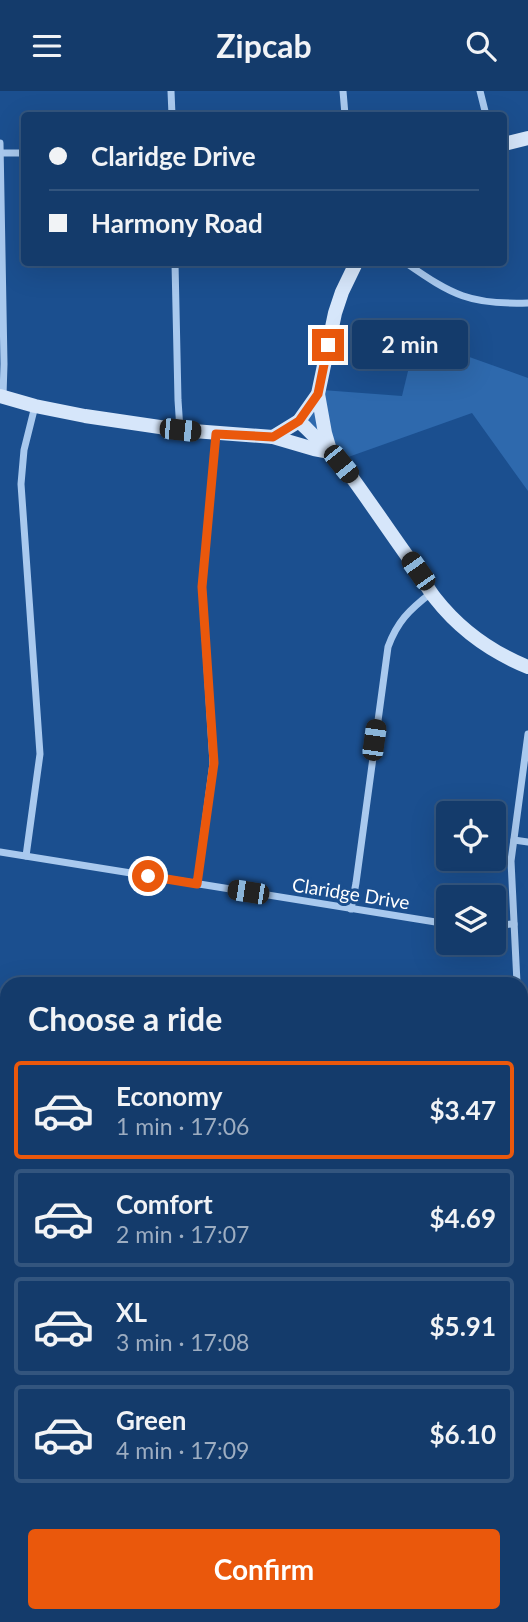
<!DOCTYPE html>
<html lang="en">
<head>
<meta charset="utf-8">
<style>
  body { margin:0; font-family:Lato,sans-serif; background:#1d4271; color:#f1f3f6; height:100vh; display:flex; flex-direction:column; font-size:26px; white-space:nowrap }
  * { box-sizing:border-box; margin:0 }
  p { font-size:23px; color:#9dadc1 }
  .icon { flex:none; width:38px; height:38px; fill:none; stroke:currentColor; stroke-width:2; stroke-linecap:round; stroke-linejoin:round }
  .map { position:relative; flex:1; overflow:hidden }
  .side { position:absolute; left:0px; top:886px; width:528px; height:646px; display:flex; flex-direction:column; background:#143b6b; border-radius:21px 21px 0 0; box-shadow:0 7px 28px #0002,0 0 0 2px #33557e }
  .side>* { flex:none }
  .top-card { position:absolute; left:21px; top:21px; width:486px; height:154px; border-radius:7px; box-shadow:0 7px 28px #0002,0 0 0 2px #33557e; display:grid; align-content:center; height:154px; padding:0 28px; background:#143b6b }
  .fabs { position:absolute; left:436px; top:710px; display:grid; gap:14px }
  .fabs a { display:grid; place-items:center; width:70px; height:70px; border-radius:7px; background:#143b6b; box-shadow:0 7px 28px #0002,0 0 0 2px #33557e; font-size:35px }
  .end { position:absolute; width:32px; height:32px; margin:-16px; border:9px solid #ea580c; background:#fff; box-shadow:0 0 0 4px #fff }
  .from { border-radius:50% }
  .bubble { position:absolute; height:49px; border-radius:7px; background:#143b6b; box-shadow:0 7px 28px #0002,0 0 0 2px #33557e; font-size:23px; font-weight:700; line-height:49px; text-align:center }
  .car { position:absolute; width:21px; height:42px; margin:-21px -10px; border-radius:9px; box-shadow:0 0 5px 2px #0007; background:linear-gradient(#222 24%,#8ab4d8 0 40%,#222 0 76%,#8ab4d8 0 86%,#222 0) }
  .top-card b { display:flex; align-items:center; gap:24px; height:66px; font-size:26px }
  .top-card b+b { border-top:2px solid #33557e }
  .top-card i { width:18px; height:18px; background:#f1f3f6 }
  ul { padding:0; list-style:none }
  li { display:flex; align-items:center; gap:21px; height:98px; margin:0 14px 10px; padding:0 14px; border:4px solid #33557e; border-radius:7px }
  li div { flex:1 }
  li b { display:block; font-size:26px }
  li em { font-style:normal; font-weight:700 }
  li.on { border-color:#ea580c }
  li>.icon { width:63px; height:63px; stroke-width:1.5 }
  h2 { padding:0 28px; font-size:32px; line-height:84px }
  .primary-button { display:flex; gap:14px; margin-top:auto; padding:14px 28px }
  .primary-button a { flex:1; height:80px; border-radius:7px; background:#ea580c; color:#fff; font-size:28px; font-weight:700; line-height:80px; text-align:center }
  header { display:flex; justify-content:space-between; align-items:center; height:91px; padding:0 28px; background:#143b6b; font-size:32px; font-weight:700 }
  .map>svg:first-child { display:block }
  .green { fill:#2e69ad }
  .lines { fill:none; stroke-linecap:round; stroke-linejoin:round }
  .street { stroke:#a9c9ee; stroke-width:7 }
  .secondary { stroke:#d6e6fa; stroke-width:14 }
  .primary { stroke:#f0f6ff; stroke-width:16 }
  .route { stroke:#ea580c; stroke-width:9 }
  .labels { text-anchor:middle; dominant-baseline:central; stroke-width:6; stroke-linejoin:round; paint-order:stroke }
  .street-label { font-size:19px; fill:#fff; stroke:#1b4f8f }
</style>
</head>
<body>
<header><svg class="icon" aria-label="menu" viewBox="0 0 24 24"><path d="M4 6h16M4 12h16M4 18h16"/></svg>Zipcab<svg class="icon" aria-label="search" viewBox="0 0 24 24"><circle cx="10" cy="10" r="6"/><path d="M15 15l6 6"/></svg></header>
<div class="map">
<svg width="528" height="1531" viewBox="0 0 528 1531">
  <rect width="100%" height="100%" fill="#1b4f8f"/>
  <g class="green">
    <path d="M416,247L528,287V400L472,322L337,370L300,332L322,299L402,305Z"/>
    <path d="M400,1524H469L470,1531H403Z"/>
  </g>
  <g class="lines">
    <g class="street">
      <path d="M171,0L172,24"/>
      <path d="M343,0L345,24"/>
      <path d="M480,0L486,24"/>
      <path d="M0,52L4,273L3,305"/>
      <path d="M0,62H24"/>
      <path d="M175,172L178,309L180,339"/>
      <path d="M406,172C452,204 470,214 528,212"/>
      <path d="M514,749L528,751"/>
      <path d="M0,761L448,833"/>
      <path d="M26,765L40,663L21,393L24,359L35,315"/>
      <path d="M197,793L213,672L202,496L216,343"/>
      <path d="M351,818L356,792L388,556C397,531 409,519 431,502"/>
      <path d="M494,834L514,833"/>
      <path d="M517,892L511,770L528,643"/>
      <path d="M522,907L528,919"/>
      <path d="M0,924L7,929"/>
      <path d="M522,1065L528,1066"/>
      <path d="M0,1168L7,1172"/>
      <path d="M522,1233H528"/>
      <path d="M274,1524L275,1531"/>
      <path d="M0,1526L56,1527L82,1525"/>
    </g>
    <g class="secondary">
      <path d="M504,53L528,47"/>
      <path d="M318,303L325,342L330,359"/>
      <path d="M0,305L35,315L85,325L180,339L273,346L314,358L330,361"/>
      <path d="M299,330C318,349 337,367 353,388C374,417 394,447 415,476C422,486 427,497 435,507C460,539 491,561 528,576"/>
      <path d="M273,346L299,330L318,303L335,222L342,201L356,172"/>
    </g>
    <g class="primary">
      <path d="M0,1326L7,1342"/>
      <path d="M83,1524L85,1531"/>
    </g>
  </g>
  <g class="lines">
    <path class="route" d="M148,785L197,793L214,672L202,496L216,343L273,346L299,330L318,303L328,254"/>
  </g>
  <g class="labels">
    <g class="street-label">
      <text transform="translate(351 802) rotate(9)">Claridge Drive</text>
    </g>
  </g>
</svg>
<div class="fabs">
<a><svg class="icon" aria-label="locate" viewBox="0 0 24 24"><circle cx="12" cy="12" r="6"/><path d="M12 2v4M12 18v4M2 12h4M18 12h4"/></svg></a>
<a><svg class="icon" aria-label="layers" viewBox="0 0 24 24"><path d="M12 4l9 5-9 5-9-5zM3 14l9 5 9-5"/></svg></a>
</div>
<i class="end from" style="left:148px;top:785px"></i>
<i class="end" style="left:328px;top:254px"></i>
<div class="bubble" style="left:352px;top:229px;width:116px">2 min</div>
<i class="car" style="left:180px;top:339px;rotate:96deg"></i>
<i class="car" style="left:341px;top:373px;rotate:141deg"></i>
<i class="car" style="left:418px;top:480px;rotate:325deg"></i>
<i class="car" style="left:374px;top:649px;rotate:8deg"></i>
<i class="car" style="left:248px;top:801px;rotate:279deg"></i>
<div class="top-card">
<b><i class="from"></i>Claridge Drive</b>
<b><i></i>Harmony Road</b>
</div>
<section class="side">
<h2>Choose a ride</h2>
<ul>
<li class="on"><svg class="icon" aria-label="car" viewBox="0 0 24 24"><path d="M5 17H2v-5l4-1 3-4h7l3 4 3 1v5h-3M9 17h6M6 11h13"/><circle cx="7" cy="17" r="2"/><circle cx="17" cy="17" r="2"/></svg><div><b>Economy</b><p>1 min · 17:06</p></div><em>$3.47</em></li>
<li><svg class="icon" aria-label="car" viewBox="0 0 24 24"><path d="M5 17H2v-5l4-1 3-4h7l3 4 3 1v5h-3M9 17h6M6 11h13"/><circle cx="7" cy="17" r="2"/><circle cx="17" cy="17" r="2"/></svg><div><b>Comfort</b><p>2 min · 17:07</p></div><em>$4.69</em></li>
<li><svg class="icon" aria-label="car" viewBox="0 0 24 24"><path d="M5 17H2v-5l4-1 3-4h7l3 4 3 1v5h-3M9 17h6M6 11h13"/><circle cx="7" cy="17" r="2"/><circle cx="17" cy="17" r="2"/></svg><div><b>XL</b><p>3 min · 17:08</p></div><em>$5.91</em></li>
<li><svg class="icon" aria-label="car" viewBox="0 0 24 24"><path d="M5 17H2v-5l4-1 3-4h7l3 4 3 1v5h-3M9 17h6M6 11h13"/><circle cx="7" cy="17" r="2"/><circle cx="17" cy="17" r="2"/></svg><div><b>Green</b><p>4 min · 17:09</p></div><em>$6.10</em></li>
</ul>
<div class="primary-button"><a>Confirm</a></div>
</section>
</div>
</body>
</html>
